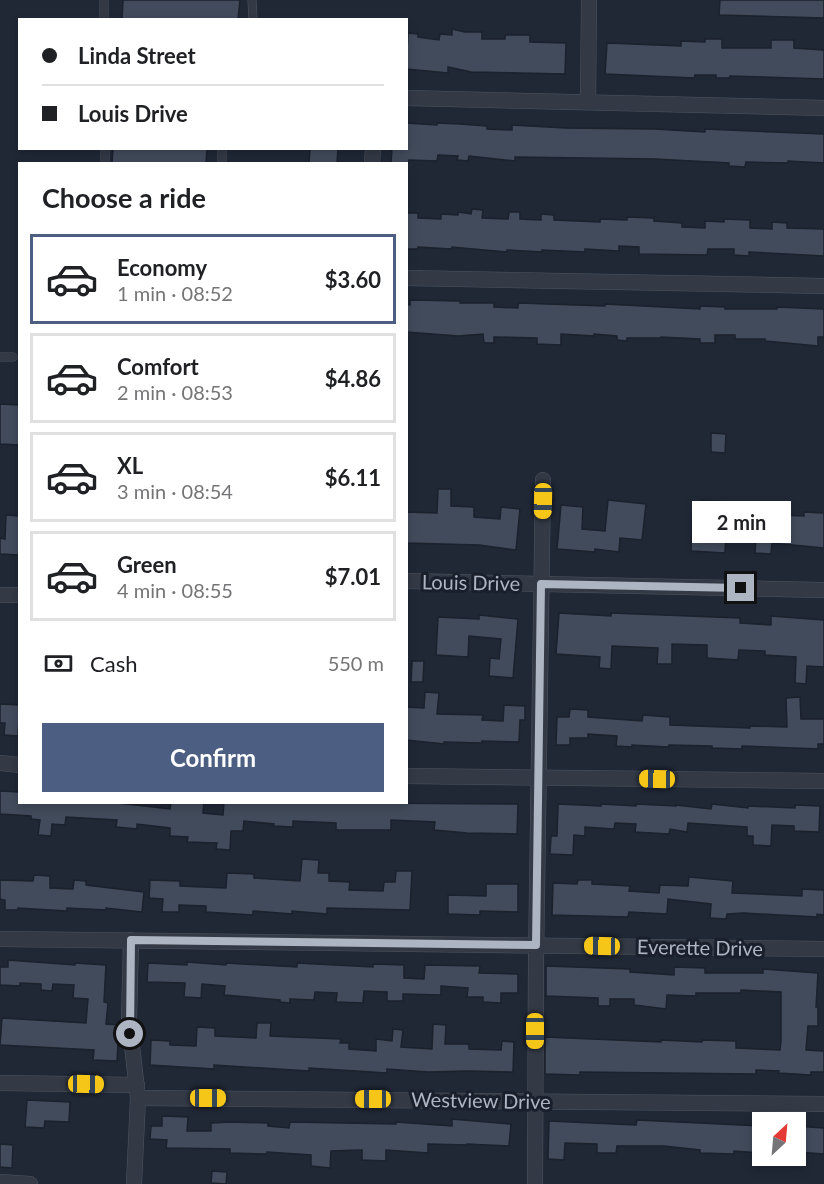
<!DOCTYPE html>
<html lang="en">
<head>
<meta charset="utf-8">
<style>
  body { margin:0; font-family:Lato,sans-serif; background:#f6f6f6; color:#202124; height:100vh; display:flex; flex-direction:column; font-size:22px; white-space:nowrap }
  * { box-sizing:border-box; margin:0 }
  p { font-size:20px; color:#757577 }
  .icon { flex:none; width:33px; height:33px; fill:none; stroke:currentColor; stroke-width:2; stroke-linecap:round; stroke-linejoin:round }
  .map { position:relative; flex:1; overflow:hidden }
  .sheet { position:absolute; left:18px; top:162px; width:390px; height:642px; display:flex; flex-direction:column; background:#fff; border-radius:0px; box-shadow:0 3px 9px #0003 }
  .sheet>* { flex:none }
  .top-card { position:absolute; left:18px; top:18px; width:390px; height:132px; border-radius:0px; box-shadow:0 3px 9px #0003; display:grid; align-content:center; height:132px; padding:0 24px; background:#fff }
  .needle { width:39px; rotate:26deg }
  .buttons { position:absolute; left:752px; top:1112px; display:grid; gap:12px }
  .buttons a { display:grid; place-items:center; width:54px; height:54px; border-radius:0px; background:#fff; box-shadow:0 3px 9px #0003; font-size:30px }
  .end { position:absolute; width:27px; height:27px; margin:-14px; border:8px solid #adb5c3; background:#111; box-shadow:0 0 0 3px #111 }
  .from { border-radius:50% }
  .bubble { position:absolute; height:42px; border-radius:0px; background:#fff; box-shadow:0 3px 9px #0003; font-size:20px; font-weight:700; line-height:42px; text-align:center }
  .car { position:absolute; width:18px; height:36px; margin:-18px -9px; border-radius:8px; box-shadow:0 0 4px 2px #0007; background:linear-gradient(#f5c518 24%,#345 0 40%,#f5c518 0 76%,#345 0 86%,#f5c518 0) }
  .top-card b { display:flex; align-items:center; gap:21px; height:57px; font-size:22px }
  .top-card b+b { border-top:2px solid #e0e0e0 }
  .top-card i { width:15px; height:15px; background:#202124 }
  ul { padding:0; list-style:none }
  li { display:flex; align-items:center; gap:18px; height:90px; margin:0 12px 9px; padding:0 12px; border:3px solid #e0e0e0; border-radius:0px }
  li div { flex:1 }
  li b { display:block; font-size:22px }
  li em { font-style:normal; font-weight:700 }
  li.selected { border-color:#4c5e82 }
  li>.icon { width:54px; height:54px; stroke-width:1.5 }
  h2 { padding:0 24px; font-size:27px; line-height:72px }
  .pay { display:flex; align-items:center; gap:15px; height:66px; padding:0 24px; font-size:22px }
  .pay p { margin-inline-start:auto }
  .action { display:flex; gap:12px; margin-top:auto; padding:12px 24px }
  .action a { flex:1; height:69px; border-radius:0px; background:#4c5e82; color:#fff; font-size:24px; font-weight:700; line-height:69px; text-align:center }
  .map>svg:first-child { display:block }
  .building { fill:#414b5b; stroke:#1b212d; stroke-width:1.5 }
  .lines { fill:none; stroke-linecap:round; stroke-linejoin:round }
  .service-casing { stroke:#4e5561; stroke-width:9 }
  .minor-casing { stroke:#4e5561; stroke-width:16 }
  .service { stroke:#333a46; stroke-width:8 }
  .minor { stroke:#333a46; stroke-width:15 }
  .route { stroke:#adb5c3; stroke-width:8 }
  .labels { text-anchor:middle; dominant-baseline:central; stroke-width:6; stroke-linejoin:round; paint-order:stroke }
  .street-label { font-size:20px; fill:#adb5c3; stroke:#191f2b }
</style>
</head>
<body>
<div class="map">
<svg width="824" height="1184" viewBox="0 0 824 1184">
  <rect width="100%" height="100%" fill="#202836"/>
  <g class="building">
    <path d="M123,0H240L238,20H122Z"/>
    <path d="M720,0H824V18L719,15Z"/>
    <path d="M452,29L465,32H482V39H505V35H530V42L566,43L565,74L471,72L448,67V73L406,69L408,33L418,34V37L439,40L440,34L452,35Z"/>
    <path d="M705,39H722V48H771V40H794V48L824,50V79L730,76V78H716V75H695L694,78L605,74L607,43L681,46V41L705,42Z"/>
    <path d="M406,123L437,125V123L460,124L487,126V129L512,130V125L565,128L655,129L705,132V129L824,134V163L788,161V163L746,162L745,167L729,166V163L655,159L515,157V161L469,156L468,161L457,160L458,156L438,155L437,161L409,160L408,164H391L392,148H406Z"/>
    <path d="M113,148H207L206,164H112Z"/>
    <path d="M310,148H338L337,164H309Z"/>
    <path d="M472,209L483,210L482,218L508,219L509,212H520V219L541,220V214L554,215V220L600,222V219L627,220V217L654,218V221L682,223V227L705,228V221L724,222V219L750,220V228L772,229V222L787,223V228L824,229V256L749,252V256L734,255V249H708L707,255L639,254V247L619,246V251L585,249V252L542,250V252L507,250V252L452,247V249L418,247V249H406V213H418V218L441,219V214L458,215V212L471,214Z"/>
    <path d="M410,300L460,301V303H494V307L518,308V303L605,306V304L700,309V306L725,307V309H777V307L824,309V337H818V346L765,341V339H735V335H715V343H700V339L661,337V338H627V341L617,340V336L594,334V336L561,334V345L537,344V338L494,337V343H484L483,334L458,336L406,332V304L410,305Z"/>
    <path d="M0,404L20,405V445L0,444Z"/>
    <path d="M711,433L726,434L725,453L711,452Z"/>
    <path d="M438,489H451V506L474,507V517L500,519L501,507L520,509L516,550L479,545L406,543V512L437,513Z"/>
    <path d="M608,500L646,504L642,540L620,538L619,552L595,549V552L557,549L561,505L583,507L582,529L605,531Z"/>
    <path d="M701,500L728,502L725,553L691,551L692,520H698Z"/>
    <path d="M761,508L780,509V515L804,516V512L824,513V548L772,543L771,554L755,553L757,520L761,521Z"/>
    <path d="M6,515L20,516V555L0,554V538L5,539Z"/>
    <path d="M559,613L611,616V613L740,618V623L771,625V616L824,620V667L807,666L806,684L795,683L796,657L765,655V651L739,650L738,660L707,658V645L672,644V664H657L658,648L612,646L611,669L599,668L600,657L556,654Z"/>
    <path d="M479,615L518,619L513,678L489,676L490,658L499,659L501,639L469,636L468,657L436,655L438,617L479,619Z"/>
    <path d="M412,661H424L423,682H411Z"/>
    <path d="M425,692L439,693L437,714L483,715L482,720L503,721L504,705L525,706V720H520L519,742L482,741V743L444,742V744L406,740V707L424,708Z"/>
    <path d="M800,697L801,719H824V744H818V749L742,746V749L712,748V746L669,745L668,747L632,745V747L616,746L617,736L588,734V738H570V745H556L557,717H569L570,709L588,710V717L642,721L643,715L670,717V725L750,728V726L787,727L786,698Z"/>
    <path d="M0,704L20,705L18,736L4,735L5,723H0Z"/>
    <path d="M0,791L20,792V802H109L170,809L171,802H204L203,813L223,815L224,802L518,804L517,834L467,833L434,830L435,822L391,820V830H336V823L293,821V827L273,826L274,824L244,821L243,831H231L230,850L216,849L217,843L187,842L188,837L170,836V828L137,824V829L116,827L117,820L66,817L65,825L52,824L51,836L38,835L40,820L31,819V816L0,814Z"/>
    <path d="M558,804L601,806V804L636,806V804L676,806V805L711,809L712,804L748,808V806L795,808V805L820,806L819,832L794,831V826L772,825L771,846L753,845V836H747V827L688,823L687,832L670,829L669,834L635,832L636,824L615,823L614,829L585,827V836L574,835L573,855L550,854L551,836H557Z"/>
    <path d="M302,859L319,860L318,873H329V881L350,882L349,890L383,891L384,882H395L396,871H412L410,910L327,908V914L292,911V914L253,911V915L206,912V906L179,905V912H162L163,899L149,898L150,880L180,881V886L226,888L227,873L254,874V878L300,881Z"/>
    <path d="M34,875L50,876V888L73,889L74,880L86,881V885L144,892L142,912L106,908V910L67,908V911L18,908V910H5V900L0,899V880L33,881Z"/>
    <path d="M689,877L733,881L732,893L802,896V889L824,890V915L817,914V917L743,913L727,914L726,919L710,918L711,904L668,899L667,914L629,912L628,917L552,915L553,883L577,884L578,880H592V884L630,886L629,891L659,893L660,885L688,886Z"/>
    <path d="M486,884H518V912L480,911V915L448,914V895L486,896Z"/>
    <path d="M8,960L75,965V963L106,965L104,1002L108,1003L106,1024L119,1025L117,1061L93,1060L94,1050L0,1045L2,1018L86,1023L88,999L73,998L74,985L53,984L52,991L41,990V984L20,983V986L0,985V967H8Z"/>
    <path d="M187,962L226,965V963L297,967V963L373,967V964L404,965V978L424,979L425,965L480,966L479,973L518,974V993H501V1003L483,1002V997H467L468,988L441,986V995L403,994V1001H387V992L364,991L363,1003L336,1002L337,993L315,992L314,1000L290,999V1003L280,1002V1000L224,995L225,986L202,984L201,998L184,997L185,983L147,982L148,963L187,965Z"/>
    <path d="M546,966L630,969V972L674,975V967L705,968V973H763V969L818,973L816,1007H818V1026H808L806,1050L824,1051V1072H811V1075L778,1073L779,1071L756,1070V1074L580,1072V1075L545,1074V1037L661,1042V1040L702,1042V1040L736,1041V1048L780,1050L781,1040V992L741,990V993H696V996L667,995L666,1009L634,1005V999H610V1006H598V998L546,996Z"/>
    <path d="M257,1023H271L270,1036L341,1039L340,1043H349V1049L376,1051V1039L392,1041L393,1029L403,1030L401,1047L432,1049L433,1024L446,1025L445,1044H469V1049L501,1050L502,1041L514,1042L513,1072L468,1071L428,1072L387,1069V1073L309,1068V1071L214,1065V1069L150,1065L151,1040L170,1041V1045L196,1046L197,1027L215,1028V1036L256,1038Z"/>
    <path d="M27,1100L70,1102L69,1122L45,1121L44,1128L25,1127Z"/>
    <path d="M162,1116L188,1117L187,1131H211V1123L231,1122L268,1123V1126L289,1128L290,1122L396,1124V1122L452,1126V1119L511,1124L509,1146L467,1144V1145L428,1144V1153L386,1150V1161L362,1160V1150L331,1151L330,1168L311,1166V1155L267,1152V1154L230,1153V1149L166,1148L167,1140L150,1139L151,1126H162Z"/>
    <path d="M637,1120L762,1126V1153L734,1151V1154L700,1153V1150L664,1146H617L616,1153H597V1144L565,1143L564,1160L548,1159L549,1121L636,1125Z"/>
    <path d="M795,1126L824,1128V1154L795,1152Z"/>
    <path d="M0,1144L13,1145L12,1168L0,1167Z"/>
    <path d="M212,1171L227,1172L226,1184L211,1183Z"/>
  </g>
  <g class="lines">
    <defs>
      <g id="service">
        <path d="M252,0L253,20"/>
        <path d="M104,20V0"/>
        <path d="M105,148V164"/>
        <path d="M222,164V148"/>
        <path d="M0,357H13"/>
      </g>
      <g id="minor">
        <path d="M406,98L824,108"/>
        <path d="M588,102L589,0"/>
        <path d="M372,164L373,148"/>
        <path d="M406,278L824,286"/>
        <path d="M406,581L824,590"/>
        <path d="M0,595H20"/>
        <path d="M0,763L20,765"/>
        <path d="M406,776L824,781"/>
        <path d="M0,939L824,949"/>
        <path d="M131,940L129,1020L138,1098L134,1184"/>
        <path d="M0,1083L137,1085"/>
        <path d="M138,1098L824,1104"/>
        <path d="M0,1182L30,1184"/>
        <path d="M535,1184L536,960L543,480"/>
      </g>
    </defs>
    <use href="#service" class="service-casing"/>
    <use href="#minor" class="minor-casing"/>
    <use href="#service" class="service"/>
    <use href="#minor" class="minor"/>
  </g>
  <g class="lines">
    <path class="route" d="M130,1034L131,940L536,945L541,584L741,588"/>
  </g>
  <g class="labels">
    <g class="street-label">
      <text transform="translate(471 582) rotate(1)">Louis Drive</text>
      <text transform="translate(700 947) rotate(1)">Everette Drive</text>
      <text transform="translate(481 1100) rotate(1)">Westview Drive</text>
    </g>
  </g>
</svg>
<div class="buttons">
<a><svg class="needle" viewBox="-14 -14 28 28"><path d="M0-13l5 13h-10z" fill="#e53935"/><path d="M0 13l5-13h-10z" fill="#757577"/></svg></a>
</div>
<i class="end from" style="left:130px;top:1034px"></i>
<i class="end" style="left:741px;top:588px"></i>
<div class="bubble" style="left:692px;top:501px;width:99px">2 min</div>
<i class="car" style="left:543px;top:501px;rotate:181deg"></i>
<i class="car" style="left:657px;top:779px;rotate:271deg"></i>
<i class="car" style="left:602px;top:946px;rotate:271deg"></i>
<i class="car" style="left:535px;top:1031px;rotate:180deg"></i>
<i class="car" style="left:86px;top:1084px;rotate:91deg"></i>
<i class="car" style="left:208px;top:1098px;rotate:90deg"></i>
<i class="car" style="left:373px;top:1099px;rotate:270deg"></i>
<div class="top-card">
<b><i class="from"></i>Linda Street</b>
<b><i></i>Louis Drive</b>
</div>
<section class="sheet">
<h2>Choose a ride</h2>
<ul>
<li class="selected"><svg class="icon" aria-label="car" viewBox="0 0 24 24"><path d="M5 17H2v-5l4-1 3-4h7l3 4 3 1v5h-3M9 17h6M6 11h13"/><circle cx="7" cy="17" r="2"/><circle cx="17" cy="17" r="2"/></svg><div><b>Economy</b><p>1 min · 08:52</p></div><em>$3.60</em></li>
<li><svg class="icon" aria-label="car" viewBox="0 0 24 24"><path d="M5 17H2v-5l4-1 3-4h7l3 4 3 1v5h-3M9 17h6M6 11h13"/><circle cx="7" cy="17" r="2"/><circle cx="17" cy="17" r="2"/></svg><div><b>Comfort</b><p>2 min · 08:53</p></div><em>$4.86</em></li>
<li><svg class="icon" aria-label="car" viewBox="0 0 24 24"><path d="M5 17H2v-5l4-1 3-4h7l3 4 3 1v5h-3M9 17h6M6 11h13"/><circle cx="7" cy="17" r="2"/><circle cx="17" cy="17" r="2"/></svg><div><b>XL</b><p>3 min · 08:54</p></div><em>$6.11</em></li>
<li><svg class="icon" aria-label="car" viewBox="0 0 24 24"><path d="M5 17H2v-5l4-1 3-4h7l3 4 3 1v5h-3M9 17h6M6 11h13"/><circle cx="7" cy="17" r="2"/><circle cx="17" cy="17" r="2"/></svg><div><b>Green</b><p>4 min · 08:55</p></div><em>$7.01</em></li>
</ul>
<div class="pay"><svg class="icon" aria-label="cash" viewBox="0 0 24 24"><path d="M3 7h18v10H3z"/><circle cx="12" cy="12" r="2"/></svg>Cash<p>550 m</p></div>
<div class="action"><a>Confirm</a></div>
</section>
</div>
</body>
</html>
